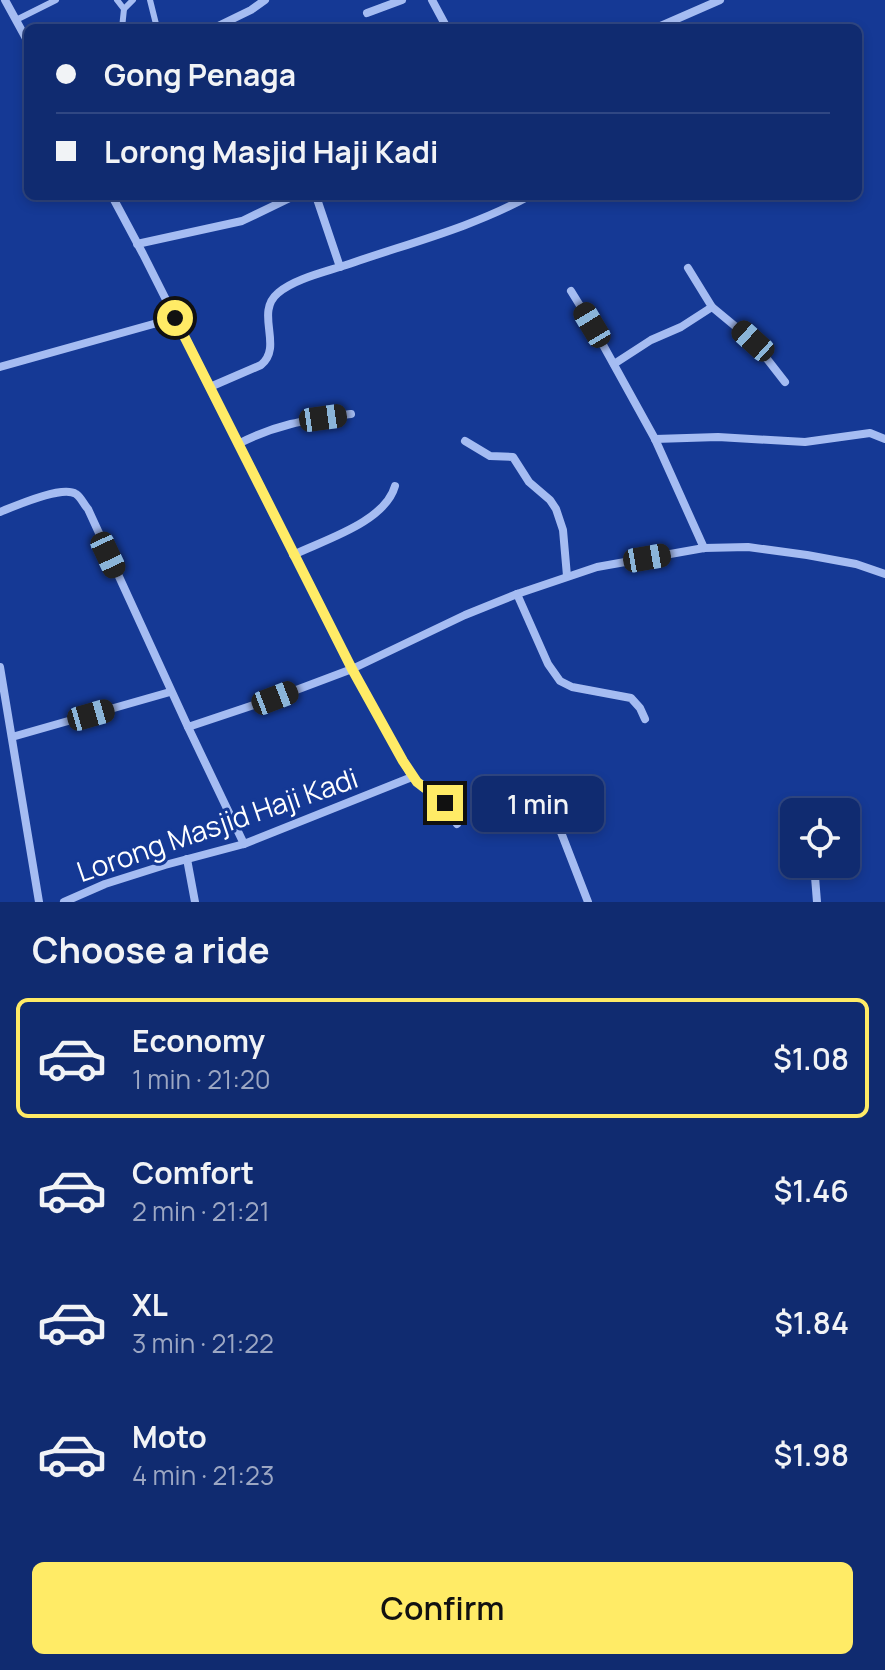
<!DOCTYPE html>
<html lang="en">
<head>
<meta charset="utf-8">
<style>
  body { margin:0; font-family:Manrope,sans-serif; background:#193375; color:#f1f3f6; height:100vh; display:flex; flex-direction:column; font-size:30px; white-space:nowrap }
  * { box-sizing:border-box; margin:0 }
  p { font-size:26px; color:#9ca7c3 }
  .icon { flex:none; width:44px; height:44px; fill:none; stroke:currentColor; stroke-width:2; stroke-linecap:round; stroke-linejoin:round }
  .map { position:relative; height:902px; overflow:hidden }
  .sheet { display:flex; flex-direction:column; background:#102b70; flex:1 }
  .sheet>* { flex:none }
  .top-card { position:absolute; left:24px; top:24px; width:838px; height:176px; border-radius:12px; box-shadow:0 4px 12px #0003,0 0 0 2px #304783; display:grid; align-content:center; height:176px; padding:0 32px; background:#102b70 }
  .fabs { position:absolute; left:780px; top:798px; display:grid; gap:16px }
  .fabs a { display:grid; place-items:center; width:80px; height:80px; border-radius:12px; background:#102b70; box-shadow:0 4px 12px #0003,0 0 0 2px #304783; font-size:40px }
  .end { position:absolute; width:36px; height:36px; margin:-18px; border:10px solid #ffeb66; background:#111; box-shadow:0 0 0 4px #111 }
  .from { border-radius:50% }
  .bubble { position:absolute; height:56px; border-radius:12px; background:#102b70; box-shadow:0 4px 12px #0003,0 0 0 2px #304783; font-size:26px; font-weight:600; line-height:56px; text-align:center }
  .car { position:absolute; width:24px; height:48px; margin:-24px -12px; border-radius:10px; box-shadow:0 0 6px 2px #0007; background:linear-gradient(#222 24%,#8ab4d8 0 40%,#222 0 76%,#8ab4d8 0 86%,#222 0) }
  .top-card b { display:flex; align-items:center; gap:28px; height:76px; font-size:30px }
  .top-card b+b { border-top:2px solid #304783 }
  .top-card i { width:20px; height:20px; background:#f1f3f6 }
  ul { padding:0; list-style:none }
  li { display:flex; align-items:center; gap:24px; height:120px; margin:0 16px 12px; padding:0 16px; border:4px solid transparent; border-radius:12px }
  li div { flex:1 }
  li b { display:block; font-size:30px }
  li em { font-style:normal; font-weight:600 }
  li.on { border-color:#ffeb66 }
  li>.icon { width:72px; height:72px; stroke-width:1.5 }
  h2 { padding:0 32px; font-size:36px; line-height:96px }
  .cta { display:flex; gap:16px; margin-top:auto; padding:16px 32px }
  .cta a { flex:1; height:92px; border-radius:12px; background:#ffeb66; color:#111; font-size:32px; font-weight:600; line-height:92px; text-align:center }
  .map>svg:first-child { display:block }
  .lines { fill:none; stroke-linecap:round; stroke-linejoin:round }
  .service { stroke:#a5bcf2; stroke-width:6 }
  .minor { stroke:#a5bcf2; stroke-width:8 }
  .route { stroke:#ffeb66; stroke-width:10 }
  .labels { text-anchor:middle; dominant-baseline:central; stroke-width:6; stroke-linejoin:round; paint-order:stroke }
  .street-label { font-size:28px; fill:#fff; stroke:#153995 }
</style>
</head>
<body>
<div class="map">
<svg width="885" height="902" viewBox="0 0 885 902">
  <rect width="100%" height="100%" fill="#153995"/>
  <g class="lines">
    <g class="service">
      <path d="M117,0L124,9L122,28"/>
      <path d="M150,0L157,28"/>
      <path d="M124,9L133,0"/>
      <path d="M16,20L56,0"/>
    </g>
    <g class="minor">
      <path d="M5,0L28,42"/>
      <path d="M432,0L447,28"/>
      <path d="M367,13L402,0"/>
      <path d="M214,28L251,10L265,0"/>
      <path d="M656,28L720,0"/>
      <path d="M112,196L143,254L352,669L412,777L422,787L440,798L457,824"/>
      <path d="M316,196L340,267"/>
      <path d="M137,244L242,221L294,196"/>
      <path d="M571,291L592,325L655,439L704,548"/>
      <path d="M712,307L753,341L785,382"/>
      <path d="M614,364L651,340L681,327L712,307L688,268"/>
      <path d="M0,367L175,318"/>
      <path d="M210,387L261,365C284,346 254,313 278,293C294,279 325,272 346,265C406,244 474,227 529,196"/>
      <path d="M655,439L718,437L805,442L870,433L885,439"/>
      <path d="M465,441L490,456L513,457L529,482L550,500L556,509L563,530L567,576"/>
      <path d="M238,444C279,423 307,420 351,414"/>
      <path d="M0,512C15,506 62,485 76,494C81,497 84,505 88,509L188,727L275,698L352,669L465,615L517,594L597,567L704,548L748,547L807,555L856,564L885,574"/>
      <path d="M293,555C324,540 385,522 395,486"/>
      <path d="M517,594L548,664L560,681L572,687L631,698L640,708L645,719"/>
      <path d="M0,667L39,902"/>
      <path d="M188,727L244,844"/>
      <path d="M12,737L170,692"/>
      <path d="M552,809L588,902"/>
      <path d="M187,859L195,902"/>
      <path d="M814,864L817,902"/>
      <path d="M64,902L105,884L165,865L244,844L412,777"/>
    </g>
  </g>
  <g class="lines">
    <path class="route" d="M175,318L352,669L403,761L417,782L445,803"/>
  </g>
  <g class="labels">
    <g class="street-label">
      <text transform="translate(217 824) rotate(-19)">Lorong Masjid Haji Kadi</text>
    </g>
  </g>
</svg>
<div class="fabs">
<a><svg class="icon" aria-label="locate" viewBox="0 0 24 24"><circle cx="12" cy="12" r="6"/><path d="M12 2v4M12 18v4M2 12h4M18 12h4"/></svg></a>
</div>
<i class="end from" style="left:175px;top:318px"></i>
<i class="end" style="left:445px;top:803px"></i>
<div class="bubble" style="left:472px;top:776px;width:132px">1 min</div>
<i class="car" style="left:592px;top:325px;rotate:329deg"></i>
<i class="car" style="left:753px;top:341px;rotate:312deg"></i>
<i class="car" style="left:323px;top:418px;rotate:82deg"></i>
<i class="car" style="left:108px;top:555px;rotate:155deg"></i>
<i class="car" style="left:647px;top:558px;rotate:80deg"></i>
<i class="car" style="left:275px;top:698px;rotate:69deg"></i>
<i class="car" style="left:91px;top:715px;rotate:74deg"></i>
<div class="top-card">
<b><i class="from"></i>Gong Penaga</b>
<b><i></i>Lorong Masjid Haji Kadi</b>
</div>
</div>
<section class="sheet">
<h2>Choose a ride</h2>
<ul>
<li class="on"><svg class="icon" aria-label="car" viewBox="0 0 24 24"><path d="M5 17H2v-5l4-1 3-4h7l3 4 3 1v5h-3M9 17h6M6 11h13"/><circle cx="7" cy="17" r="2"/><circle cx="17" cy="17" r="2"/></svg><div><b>Economy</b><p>1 min · 21:20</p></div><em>$1.08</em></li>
<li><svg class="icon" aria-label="car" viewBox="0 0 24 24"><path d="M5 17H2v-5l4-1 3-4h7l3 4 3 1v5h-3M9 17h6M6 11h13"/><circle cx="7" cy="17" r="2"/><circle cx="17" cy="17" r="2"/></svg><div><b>Comfort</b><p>2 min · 21:21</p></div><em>$1.46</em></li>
<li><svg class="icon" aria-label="car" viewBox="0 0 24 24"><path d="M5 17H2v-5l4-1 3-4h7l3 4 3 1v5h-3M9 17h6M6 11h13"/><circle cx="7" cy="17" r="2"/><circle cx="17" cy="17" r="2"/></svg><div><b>XL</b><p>3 min · 21:22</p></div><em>$1.84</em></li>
<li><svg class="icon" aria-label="car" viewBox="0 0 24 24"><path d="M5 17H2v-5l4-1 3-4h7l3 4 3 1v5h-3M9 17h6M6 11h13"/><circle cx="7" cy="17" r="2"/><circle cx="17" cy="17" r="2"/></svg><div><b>Moto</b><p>4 min · 21:23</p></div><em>$1.98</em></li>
</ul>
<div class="cta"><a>Confirm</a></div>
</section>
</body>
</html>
